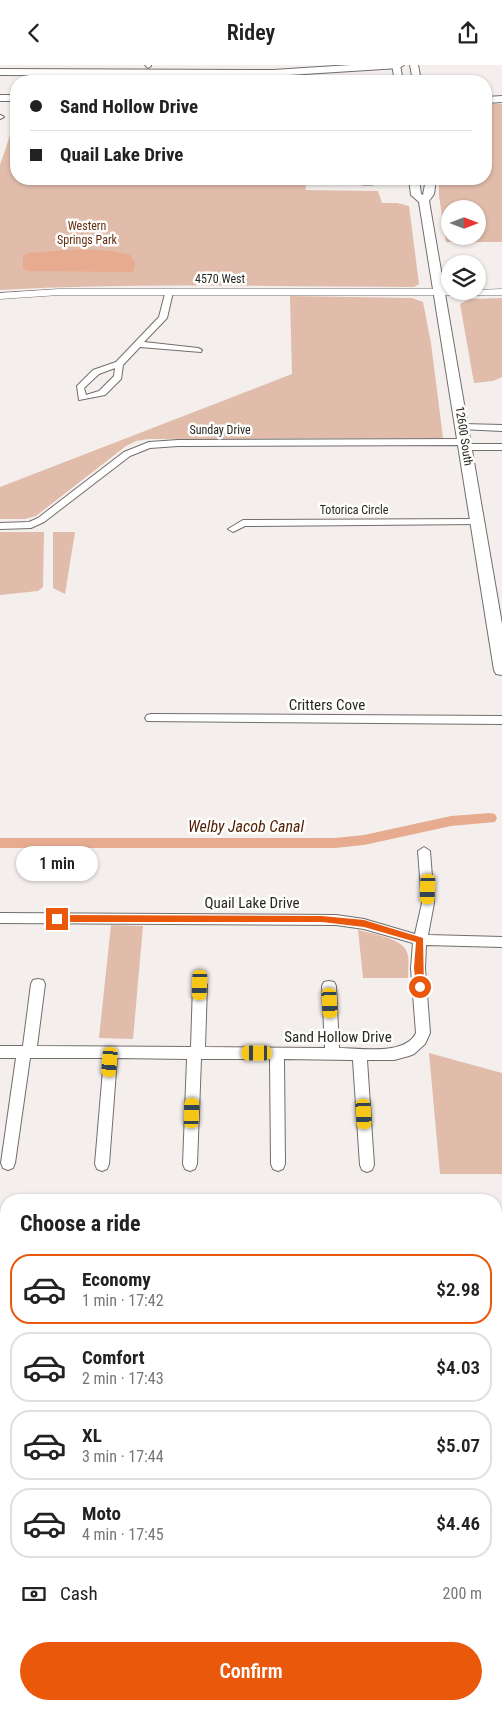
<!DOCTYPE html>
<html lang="en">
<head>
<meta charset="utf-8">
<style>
  body { margin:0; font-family:"Roboto Condensed",sans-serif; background:#f2f2f2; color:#222; height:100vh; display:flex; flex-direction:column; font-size:19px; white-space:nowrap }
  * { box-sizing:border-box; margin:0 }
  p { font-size:16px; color:#767676 }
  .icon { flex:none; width:28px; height:28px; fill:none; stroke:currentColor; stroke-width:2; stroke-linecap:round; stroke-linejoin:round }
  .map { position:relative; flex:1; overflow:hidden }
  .details { position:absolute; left:0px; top:1129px; width:502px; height:516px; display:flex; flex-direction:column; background:#fff; border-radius:20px 20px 0 0; box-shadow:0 1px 4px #0004 }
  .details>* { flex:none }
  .banner { position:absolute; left:10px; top:10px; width:482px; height:110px; border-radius:20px; box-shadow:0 1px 4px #0004; display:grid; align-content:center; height:110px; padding:0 20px; background:#fff }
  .needle { width:32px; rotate:90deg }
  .controls { position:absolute; left:441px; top:135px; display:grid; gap:10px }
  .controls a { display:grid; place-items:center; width:45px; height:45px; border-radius:50%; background:#fff; box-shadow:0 1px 4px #0004; font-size:25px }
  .end { position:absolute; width:22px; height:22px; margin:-11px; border:6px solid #ea580c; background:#fff; box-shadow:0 0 0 2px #fff }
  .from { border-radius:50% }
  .bubble { position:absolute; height:35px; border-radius:18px; background:#fff; box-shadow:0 1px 4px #0004; font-size:16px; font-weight:600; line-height:35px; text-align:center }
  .car { position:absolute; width:15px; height:30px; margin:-15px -8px; border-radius:6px; box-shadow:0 0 4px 1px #0007; background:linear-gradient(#f5c518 24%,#345 0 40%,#f5c518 0 76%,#345 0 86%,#f5c518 0) }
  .banner b { display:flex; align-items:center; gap:18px; height:48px; font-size:19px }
  .banner b+b { border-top:1px solid #e0e0e0 }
  .banner i { width:12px; height:12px; background:#222 }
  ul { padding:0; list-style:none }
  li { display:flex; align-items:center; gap:15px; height:70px; margin:0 10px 8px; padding:0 10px; border:2px solid #e0e0e0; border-radius:20px }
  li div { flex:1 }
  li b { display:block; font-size:19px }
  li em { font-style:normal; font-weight:600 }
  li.active { border-color:#ea580c }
  li>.icon { width:45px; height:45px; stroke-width:1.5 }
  h2 { padding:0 20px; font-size:22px; line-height:60px }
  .pay { display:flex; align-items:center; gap:12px; height:55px; padding:0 20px; font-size:19px }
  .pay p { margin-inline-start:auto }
  .action { display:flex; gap:10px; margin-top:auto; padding:10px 20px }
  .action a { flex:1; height:58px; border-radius:30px; background:#ea580c; color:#fff; font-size:20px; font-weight:600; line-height:58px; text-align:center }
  header { display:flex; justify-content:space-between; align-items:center; height:65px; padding:0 20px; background:#fff; font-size:22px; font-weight:600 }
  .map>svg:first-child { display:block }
  .green { fill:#e1bcab; fill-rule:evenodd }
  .water { fill:#e7ac90 }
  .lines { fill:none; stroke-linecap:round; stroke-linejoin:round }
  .canal { fill:#e7ac90; fill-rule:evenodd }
  .street-casing { stroke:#726e6c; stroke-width:2 }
  .secondary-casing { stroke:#726e6c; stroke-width:1 }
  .primary-casing { stroke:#726e6c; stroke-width:2 }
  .highway-casing { stroke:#726e6c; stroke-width:2 }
  .street { fill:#fff; fill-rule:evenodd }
  .secondary { fill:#fff; fill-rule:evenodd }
  .primary { fill:#fff; fill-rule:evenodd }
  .highway { fill:#fff; fill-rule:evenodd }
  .wall { fill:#bbb7b5 }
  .building { fill:#d9d5d3; stroke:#989594 }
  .route { fill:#ea580c }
  .labels { text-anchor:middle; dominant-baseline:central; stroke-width:5; stroke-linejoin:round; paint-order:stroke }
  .far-park-label { font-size:12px; fill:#632d0f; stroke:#fefefd }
  .far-street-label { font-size:12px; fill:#292726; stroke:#fefefd }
  .street-label { font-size:15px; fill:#292726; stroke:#fefefd }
  .water-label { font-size:16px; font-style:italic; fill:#511d00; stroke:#fefefd }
</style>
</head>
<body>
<header><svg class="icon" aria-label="back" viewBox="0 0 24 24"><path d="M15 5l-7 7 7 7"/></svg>Ridey<svg class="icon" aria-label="share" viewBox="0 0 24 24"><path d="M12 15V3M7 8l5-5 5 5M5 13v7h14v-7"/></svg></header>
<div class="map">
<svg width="502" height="1644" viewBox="0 0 502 1644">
  <rect width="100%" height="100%" fill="#f4efed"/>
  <g class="green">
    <path d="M486,39H502V177H446L439,131V114H486ZM450,144H478V171H450Z"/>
    <path d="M16,53V114H305L306,125L378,126L382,138H397L409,141L419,219L414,222C276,222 138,217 0,225V100Z"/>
    <path d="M290,231L412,233L423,237L431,278L443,373L149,374L136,376L126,381L36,451L25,454H0V422L292,309Z"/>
    <path d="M502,233V312L493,316L474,318L460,239L470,234Z"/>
    <path d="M0,467H44L43,522L38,526L0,530Z"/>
    <path d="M53,467H75L65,529L53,523Z"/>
    <path d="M111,860L143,861L133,974L99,973Z"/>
    <path d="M358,865C370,868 400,873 406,885C410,892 408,904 408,913H363Z"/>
    <path d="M429,988L502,1008V1109H440Z"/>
  </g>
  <path class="water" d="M81,184L112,186L130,190L135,197V203L132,207H122L28,206L23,204V190L29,188Z"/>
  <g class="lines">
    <path class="canal" d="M490,748L495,749L497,753L495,757L451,761L364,780L335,783H0V773H335L364,770L451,751Z"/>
    <defs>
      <g id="street">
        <path d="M145,0H151V1L148,3Z"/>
        <path d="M0,50L3,51L4,52L0,54Z"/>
        <path d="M166,225L173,227L167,253L144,277L198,283L202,285L201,287L140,282L123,300L121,314L105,330L79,335L77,321L93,305L116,297L159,252ZM115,303L114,311L99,326L86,330L84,323L99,309Z"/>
        <path d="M463,359L502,360V366L460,364V360Z"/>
        <path d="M465,374L469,377L466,379H502V385H466L462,382L465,380L178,381L150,383L130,391L44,457L31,463L0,464V458L29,457L38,453L124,387L149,377L178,375Z"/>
        <path d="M476,454L479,455V459L245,461L233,467L228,464L243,455Z"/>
        <path d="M151,649L502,651V659L147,656L145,653L147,650Z"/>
        <path d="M424,782L430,786L434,838L428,870L502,872V882L426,880L425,903L430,968L425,979L414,989L409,991L394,995H367L374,1100L372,1105L367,1107L362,1105L360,1100L353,995L284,994L285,1099L283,1104L278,1106L273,1104L271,1099L270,994H201L197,1099L195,1104L190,1106L185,1104L183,1099L187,994L117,993L109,1099L107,1104L102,1106L97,1104L95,1099L104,993H30L15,1098L13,1103L8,1105L3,1103L1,1098L16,993H0V981H23L31,919L33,915L38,914L43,915L45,919L37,981L191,982L193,920L195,916L200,915L205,916L207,920L205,982L325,983L322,921L324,917L329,916L334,917L336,921L339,983C360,983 405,991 416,968L411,903L413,878L364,864L336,860L0,858V848L336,850L364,854L415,869L422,838L418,786Z"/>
      </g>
      <g id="secondary">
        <path d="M59,224H450V226L502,224V230H59L0,234V228Z"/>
        <rect x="496" y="1372" width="6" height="24"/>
        <path d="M6,1399V1423L0,1424V1400Z"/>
        <rect x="496" y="1421" width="6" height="24"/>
        <path d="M6,1452V1476L0,1477V1453Z"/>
      </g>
      <g id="primary">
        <path d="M392,0H400L403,16H395Z"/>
        <path d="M410,0H418L421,16H413Z"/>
        <path d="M409,114H419L421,129L423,130L426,114H436L434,129L429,136L502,559V610L496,609L494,605L419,137L411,130Z"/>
      </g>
      <g id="highway">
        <path d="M351,0H404L399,3L273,11L0,10V4L273,5Z"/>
        <rect x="0" y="30" width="16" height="6"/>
        <path d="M502,31V37L486,38V32Z"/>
      </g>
    </defs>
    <use href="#street" class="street-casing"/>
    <use href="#secondary" class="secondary-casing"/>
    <use href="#primary" class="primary-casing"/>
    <use href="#highway" class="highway-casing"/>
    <use href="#street" class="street"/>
    <use href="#secondary" class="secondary"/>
    <use href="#primary" class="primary"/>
    <use href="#highway" class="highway"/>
  </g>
  <g class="wall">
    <path d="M361,114H374L373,121H362Z"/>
    <path d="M496,1149L502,1187V1289H496Z"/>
  </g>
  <path class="building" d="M496,1149H497L502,1187V1287H496Z"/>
  <path class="route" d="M57,850L322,851L364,855L423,873L424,922L420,926L416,922L414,903L416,877L364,862L322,857H57L53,854Z"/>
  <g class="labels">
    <g class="far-park-label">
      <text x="87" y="161">Western<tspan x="87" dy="14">Springs Park</tspan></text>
    </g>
    <g class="far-street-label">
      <text x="220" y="214">4570 West</text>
      <text x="220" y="365">Sunday Drive</text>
      <text transform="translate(464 371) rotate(81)">12600 South</text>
      <text x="354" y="445">Totorica Circle</text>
    </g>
    <g class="street-label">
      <text x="327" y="640">Critters Cove</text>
      <text x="252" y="838">Quail Lake Drive</text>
      <text x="338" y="972">Sand Hollow Drive</text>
    </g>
    <g class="water-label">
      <text x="246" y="761">Welby Jacob Canal</text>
    </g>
  </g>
</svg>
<div class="controls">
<a><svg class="needle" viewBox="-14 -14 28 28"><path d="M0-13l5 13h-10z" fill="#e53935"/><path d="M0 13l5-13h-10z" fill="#767676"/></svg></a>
<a><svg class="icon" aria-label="layers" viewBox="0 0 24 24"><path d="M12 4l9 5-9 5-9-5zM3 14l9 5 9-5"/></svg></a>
</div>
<i class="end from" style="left:420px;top:922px"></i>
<i class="end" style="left:57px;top:854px"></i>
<div class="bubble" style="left:16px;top:781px;width:82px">1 min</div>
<i class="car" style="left:428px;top:824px;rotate:182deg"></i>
<i class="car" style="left:200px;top:920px;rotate:182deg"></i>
<i class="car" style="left:330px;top:938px;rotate:177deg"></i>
<i class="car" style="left:257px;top:988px;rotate:270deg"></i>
<i class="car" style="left:110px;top:997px;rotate:185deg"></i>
<i class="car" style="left:192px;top:1048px;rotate:2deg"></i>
<i class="car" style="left:364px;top:1049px;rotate:177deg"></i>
<div class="banner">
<b><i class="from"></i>Sand Hollow Drive</b>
<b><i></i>Quail Lake Drive</b>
</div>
<section class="details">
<h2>Choose a ride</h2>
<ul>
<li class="active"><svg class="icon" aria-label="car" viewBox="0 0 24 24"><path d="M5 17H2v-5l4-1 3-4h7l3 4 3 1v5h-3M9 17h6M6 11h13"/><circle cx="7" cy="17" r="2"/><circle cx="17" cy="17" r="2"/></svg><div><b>Economy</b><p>1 min · 17:42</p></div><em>$2.98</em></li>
<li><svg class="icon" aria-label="car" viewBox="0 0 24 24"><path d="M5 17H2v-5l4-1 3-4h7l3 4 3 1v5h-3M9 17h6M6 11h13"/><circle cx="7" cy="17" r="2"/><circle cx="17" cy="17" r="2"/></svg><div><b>Comfort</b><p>2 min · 17:43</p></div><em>$4.03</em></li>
<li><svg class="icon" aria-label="car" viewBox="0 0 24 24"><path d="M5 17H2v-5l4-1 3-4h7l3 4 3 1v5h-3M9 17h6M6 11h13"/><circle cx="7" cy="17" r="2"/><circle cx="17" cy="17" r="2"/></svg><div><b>XL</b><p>3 min · 17:44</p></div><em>$5.07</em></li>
<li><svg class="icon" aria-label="car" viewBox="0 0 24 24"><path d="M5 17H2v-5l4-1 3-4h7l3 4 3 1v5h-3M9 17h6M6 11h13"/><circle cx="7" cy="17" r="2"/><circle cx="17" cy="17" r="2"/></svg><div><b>Moto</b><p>4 min · 17:45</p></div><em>$4.46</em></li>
</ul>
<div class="pay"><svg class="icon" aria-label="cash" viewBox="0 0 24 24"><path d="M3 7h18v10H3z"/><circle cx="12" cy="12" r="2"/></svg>Cash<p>200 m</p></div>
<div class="action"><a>Confirm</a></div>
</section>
</div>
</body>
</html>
